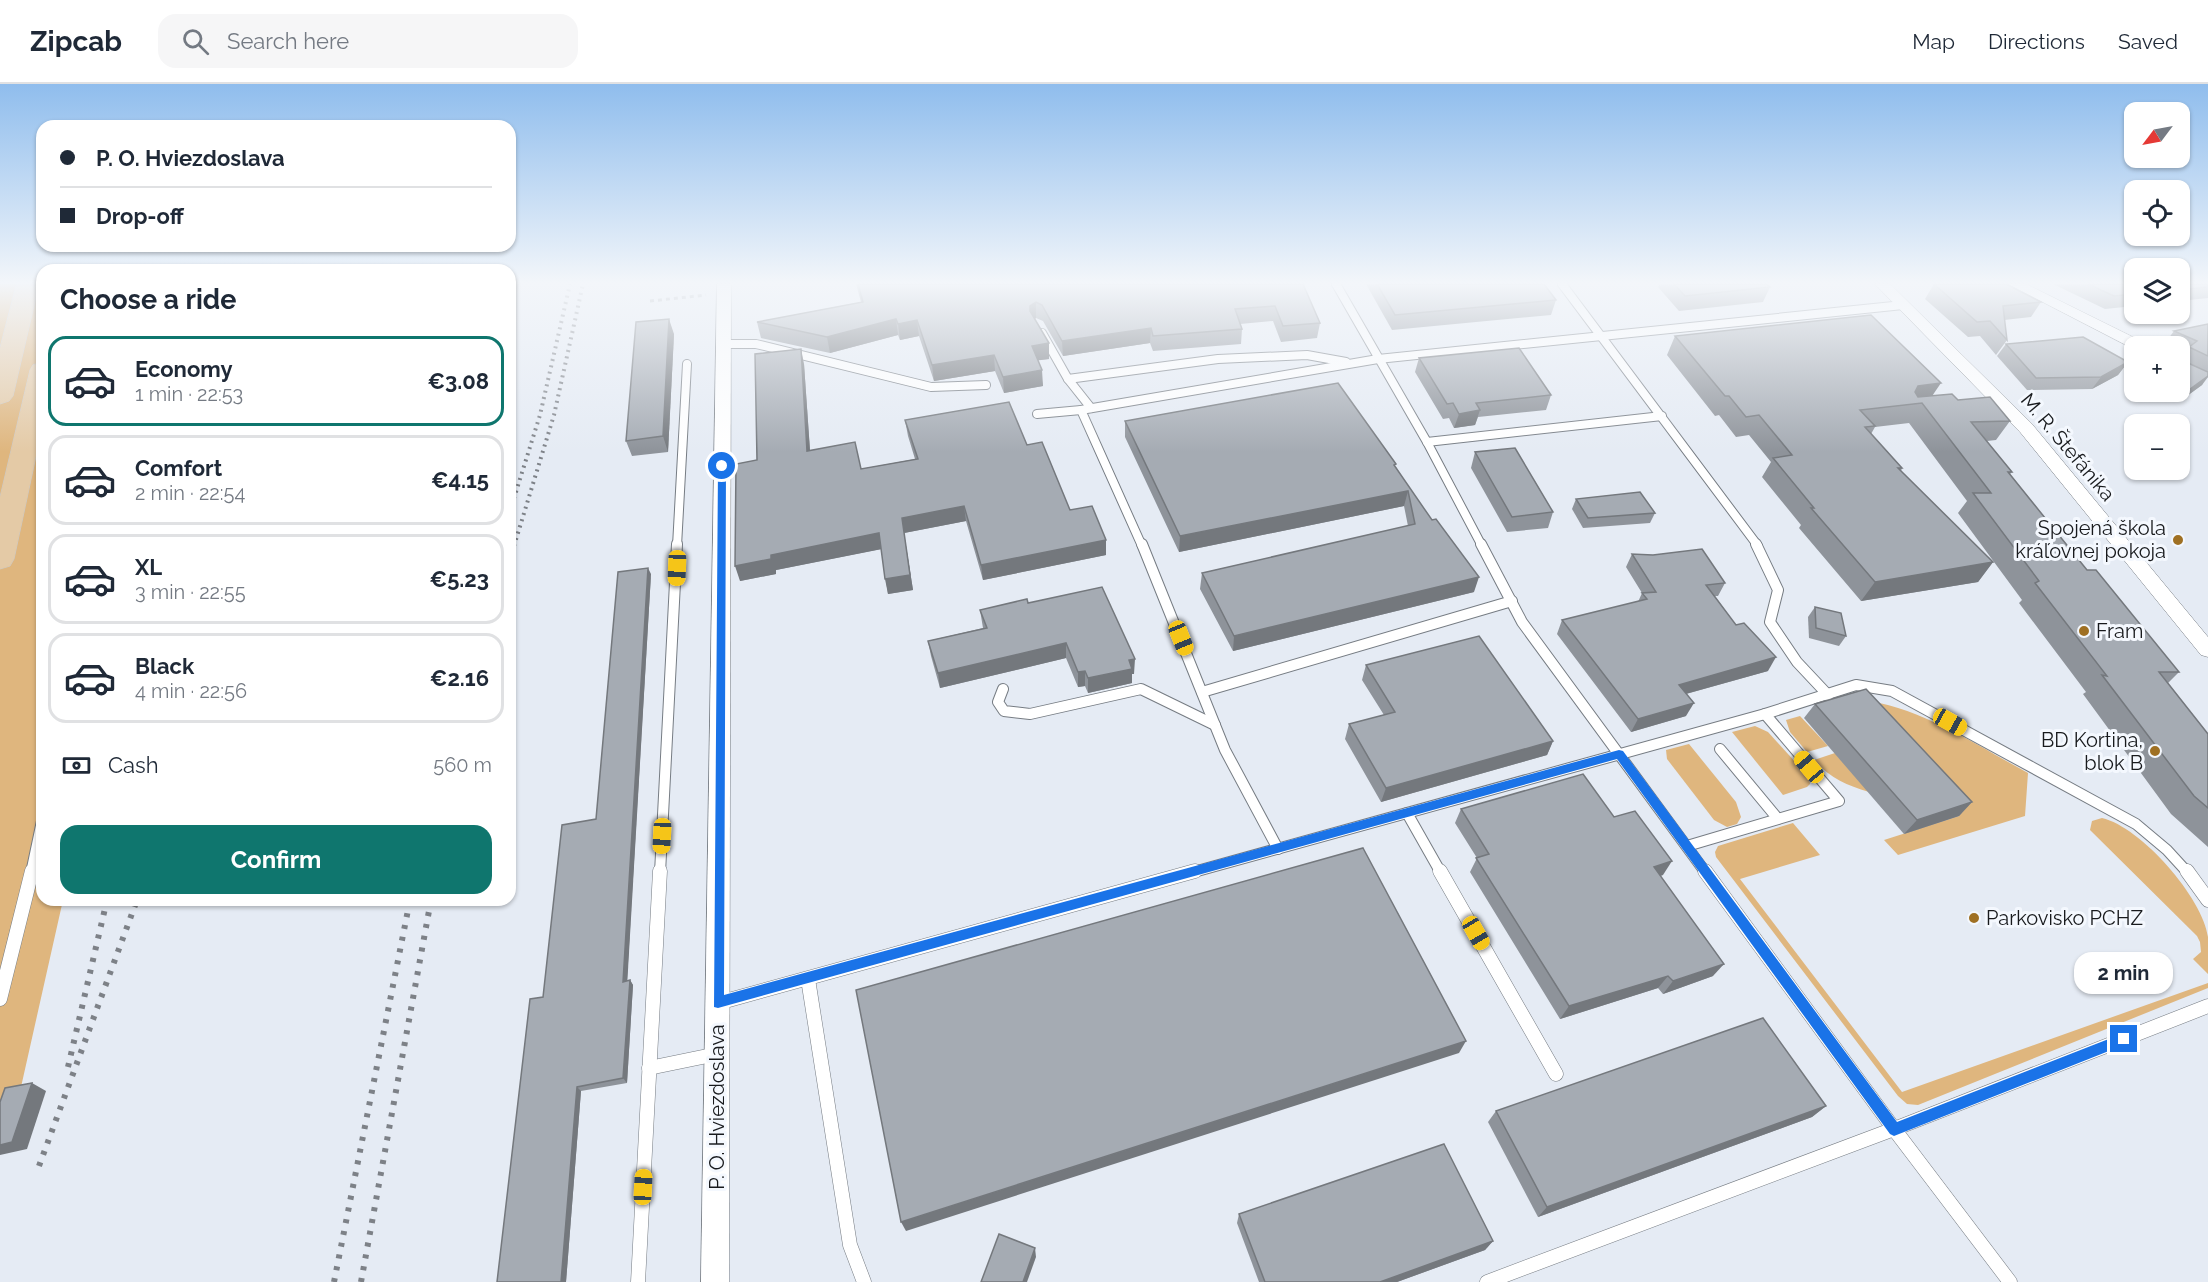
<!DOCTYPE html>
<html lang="en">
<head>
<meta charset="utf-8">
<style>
  body { margin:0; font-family:Raleway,sans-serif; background:#f6f6f7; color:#1f2937; height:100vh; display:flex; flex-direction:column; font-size:22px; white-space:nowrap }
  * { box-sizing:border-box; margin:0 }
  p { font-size:20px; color:#747a83 }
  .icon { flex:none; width:33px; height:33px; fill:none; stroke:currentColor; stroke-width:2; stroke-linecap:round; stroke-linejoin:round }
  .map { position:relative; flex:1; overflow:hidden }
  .side { position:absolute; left:36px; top:180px; width:480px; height:642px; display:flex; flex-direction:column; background:#fff; border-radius:18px; box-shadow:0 2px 4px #0004 }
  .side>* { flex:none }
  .top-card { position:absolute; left:36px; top:36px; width:480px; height:132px; border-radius:18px; box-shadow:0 2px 4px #0004; display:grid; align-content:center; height:132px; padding:0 24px; background:#fff }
  .needle { width:39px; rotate:238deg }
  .buttons { position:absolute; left:2124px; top:18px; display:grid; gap:12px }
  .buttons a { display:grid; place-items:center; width:66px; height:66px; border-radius:12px; background:#fff; box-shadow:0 2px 4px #0004; font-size:30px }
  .end { position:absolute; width:27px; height:27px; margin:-14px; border:8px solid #1a73e8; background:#fff; box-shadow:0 0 0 3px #fff }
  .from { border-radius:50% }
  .bubble { position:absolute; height:42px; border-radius:18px; background:#fff; box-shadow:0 2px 4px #0004; font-size:20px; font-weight:700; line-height:42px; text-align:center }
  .car { position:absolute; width:18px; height:36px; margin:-18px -9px; border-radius:8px; box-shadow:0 0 4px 2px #0007; background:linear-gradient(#f5c518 24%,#345 0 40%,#f5c518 0 76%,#345 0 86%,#f5c518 0) }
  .top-card b { display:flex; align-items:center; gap:21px; height:57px; font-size:22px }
  .top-card b+b { border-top:2px solid #e0e1e3 }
  .top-card i { width:15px; height:15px; background:#1f2937 }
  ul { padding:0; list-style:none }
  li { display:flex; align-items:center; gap:18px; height:90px; margin:0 12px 9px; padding:0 12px; border:3px solid #e0e1e3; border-radius:18px }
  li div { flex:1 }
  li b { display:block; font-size:22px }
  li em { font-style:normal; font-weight:700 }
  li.active { border-color:#0f766e }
  li>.icon { width:54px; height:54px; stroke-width:1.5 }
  h2 { padding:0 24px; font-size:27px; line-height:72px }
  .pay { display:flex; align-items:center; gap:15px; height:66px; padding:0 24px; font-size:22px }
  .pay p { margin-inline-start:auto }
  .action { display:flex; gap:12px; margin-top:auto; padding:12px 24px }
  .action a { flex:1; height:69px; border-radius:18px; background:#0f766e; color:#fff; font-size:24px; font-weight:700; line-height:69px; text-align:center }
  header { display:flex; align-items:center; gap:36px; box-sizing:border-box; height:84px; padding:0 30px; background:#fff; border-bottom:2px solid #e0e1e3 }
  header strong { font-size:28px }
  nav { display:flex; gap:33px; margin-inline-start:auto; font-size:21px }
  .search { width:420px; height:54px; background:#f6f6f7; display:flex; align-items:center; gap:15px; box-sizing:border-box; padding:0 21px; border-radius:18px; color:#747a83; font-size:22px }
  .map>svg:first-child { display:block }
  .green { fill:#dfb67e }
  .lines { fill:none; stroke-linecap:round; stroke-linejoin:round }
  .service-far2-casing { stroke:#767c83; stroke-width:10 }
  .service-far1-casing { stroke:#767c83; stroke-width:12 }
  .service-casing { stroke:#767c83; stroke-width:15 }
  .minor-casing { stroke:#767c83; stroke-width:1 }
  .primary-casing { stroke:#c8c8c9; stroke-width:1 }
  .path { stroke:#8e9399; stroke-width:3; stroke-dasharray:4 4; stroke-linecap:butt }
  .service-far2 { stroke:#fff; stroke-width:8 }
  .service-far1 { stroke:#fff; stroke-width:10 }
  .service { stroke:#fff; stroke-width:14 }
  .minor { fill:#fff; fill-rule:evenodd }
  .primary { fill:#e4caa6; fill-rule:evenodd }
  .rail-far2 { stroke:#7d8187; stroke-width:4; stroke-dasharray:2 4.5; stroke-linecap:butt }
  .rail-far1 { stroke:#7d8187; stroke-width:4.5; stroke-dasharray:3 6; stroke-linecap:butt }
  .rail { stroke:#7d8187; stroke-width:6; stroke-dasharray:4 8; stroke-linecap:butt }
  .wall { fill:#8e939a }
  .shaded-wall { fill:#74787d }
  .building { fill:#a5abb3; stroke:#74787d; stroke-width:1.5 }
  .route { fill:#1a73e8 }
  .poi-dot { fill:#9f7023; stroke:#f4f8fe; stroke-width:2 }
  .labels { text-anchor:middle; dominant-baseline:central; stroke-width:6; stroke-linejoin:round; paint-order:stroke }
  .street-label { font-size:20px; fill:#181a1d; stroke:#f4f8fe }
  .poi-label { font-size:20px; fill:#181a1d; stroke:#f4f8fe; text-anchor:end }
</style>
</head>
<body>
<header>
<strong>Zipcab</strong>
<div class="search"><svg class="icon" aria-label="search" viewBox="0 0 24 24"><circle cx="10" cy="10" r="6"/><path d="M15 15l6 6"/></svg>Search here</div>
<nav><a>Map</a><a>Directions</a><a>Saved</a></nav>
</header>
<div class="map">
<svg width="2208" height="1198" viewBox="0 0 2208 1198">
  <rect width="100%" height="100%" fill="#e5ebf4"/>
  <g class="green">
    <path d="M0,200H42V816H63L19,1012L0,1065Z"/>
    <path d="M1870,617C1927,627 1978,662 2028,689L2025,732L1898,771L1884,756L1959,732Z"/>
    <path d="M1800,632L1828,662L1807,668L1790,648L1786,636Z"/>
    <path d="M1755,642L1768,648L1809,693L1810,700L1807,703L1783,711L1732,648Z"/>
    <path d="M1689,660L1736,718L1741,733L1737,740L1727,743L1714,736L1667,675L1666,666Z"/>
    <path d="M1835,669L1869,708C1846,701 1830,694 1814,676Z"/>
    <path d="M2102,734C2141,743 2203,814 2208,853C2208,865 2208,878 2208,890L2193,875L2201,868L2200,858L2197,852L2090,746L2092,737Z"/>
    <path d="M1793,739L1820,771L1740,795L1902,1008L2208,899V904L1918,1021L1907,1020L1898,1012L1716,773L1715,768L1718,762Z"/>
  </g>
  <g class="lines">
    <defs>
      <g id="service-far2">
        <path d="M1336,200L1427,358L1482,462"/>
        <path d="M1562,200L1758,462"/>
        <path d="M1042,249L1068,295L1091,324"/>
        <path d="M724,260H756L931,303L986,301"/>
        <path d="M1068,295L1218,275L1307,271L1346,278"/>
        <path d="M1037,330L1081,326"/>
        <path d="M1427,358L1662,332"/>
        <path d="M677,462L687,280"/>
        <path d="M1142,462L1081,326L1378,275L1903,221"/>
      </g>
      <g id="service-far1">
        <path d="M1142,460L1225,666L1278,765"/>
        <path d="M1481,460L1522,538L1706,789"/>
        <path d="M1756,460L1778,506L1770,538L1797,578L1828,611"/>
        <path d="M1003,605L998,618L1004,627L1030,630L1141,605L1215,641"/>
        <path d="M1202,608L1512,517"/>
        <path d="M1720,665L1778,735"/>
        <path d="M1407,729L1441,789"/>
        <path d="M1687,762L1839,717L1765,630"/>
        <path d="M31,789L42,737"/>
        <path d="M660,789L677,460"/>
        <path d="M1190,789L1765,630L1856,601L1892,607L2136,740L2167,766L2188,789"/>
      </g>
      <g id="service">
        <path d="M1440,787L1556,990"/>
        <path d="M1705,787L1894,1045L2010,1198"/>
        <path d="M2187,787L2208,816"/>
        <path d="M808,895L850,1161L864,1198"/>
        <path d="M0,915L32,787"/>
        <path d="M718,919L1195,787"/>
        <path d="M649,984L717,970"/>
        <path d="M638,1198L660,787"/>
        <path d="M1487,1198L1894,1045L2208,922"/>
      </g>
      <g id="minor">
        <path d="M717,200H731L729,1198H701Z"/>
        <path d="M1875,200H1890L2032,340L2208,553V573L2201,571L2020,348Z"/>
        <path d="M2008,200H2026L2145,259L2147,262H2134V265Z"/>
      </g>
      <g id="primary">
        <path d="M17,200H39L13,312L9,317L0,320V264Z"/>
        <path d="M42,279V344L14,475L10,482L0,485V413L30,286L33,281Z"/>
      </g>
    </defs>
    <use href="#service-far2" class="service-far2-casing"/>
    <use href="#service-far1" class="service-far1-casing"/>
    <use href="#service" class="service-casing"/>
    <use href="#minor" class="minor-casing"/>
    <use href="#primary" class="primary-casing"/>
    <path class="path" d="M650,217L706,211"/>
    <use href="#service-far2" class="service-far2"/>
    <use href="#service-far1" class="service-far1"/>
    <use href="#service" class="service"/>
    <use href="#minor" class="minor"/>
    <use href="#primary" class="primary"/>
    <g class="rail-far2">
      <path d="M510,427L540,331L570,200"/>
      <path d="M514,462L554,331L583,200"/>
    </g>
    <path class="rail-far1" d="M510,475L515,460"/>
    <g class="rail">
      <path d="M68,983L107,816"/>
      <path d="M39,1082L137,816"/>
      <path d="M334,1198L410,816"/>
      <path d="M361,1198L431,816"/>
    </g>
  </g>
  <g class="wall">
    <path d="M856,200H1303L1320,239L1317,254L1281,258L1273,237L1240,240L1242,245L1241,260L1153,267L1150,259L1063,272L1043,237L1036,234L1035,235L1049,275L1038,276L1043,302L1004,309L995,287L934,297L919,252L900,256L898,251L830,269L761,254L757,238L861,218Z"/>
    <path d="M1366,200H1544L1556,216L1551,231L1392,246Z"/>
    <path d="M1660,200H1767L1770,203L1763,218L1679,227L1658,203Z"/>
    <path d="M1934,200L2041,218L2031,233L2004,236L2007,256L1996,271L1980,252L1968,253L1925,215Z"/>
    <path d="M2053,200H2134V222L2105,225Z"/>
    <path d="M2180,200H2208V214L2180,217Z"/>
    <path d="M2208,240V288L2202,301L2180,317L2164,309L2160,312L2150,308H2180V270L2183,267L2180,265V262H2173L2165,259L2174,247Z"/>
    <path d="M674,250L668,368L632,372L626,357Z"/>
    <path d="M1675,252L1932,312L1958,316L2010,337L1996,356L1987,357L2012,388L2010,390L2087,486L2179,588L2168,599L2208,650V763L2171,730L2083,610L2086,608L2019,519L2022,516L1958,429L1967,417L1909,339L1875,343L1871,350L1902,384L1901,387L1993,478L1978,498L1861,517L1799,444L1801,441L1762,393L1771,378L1749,351L1736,353L1719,331L1715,332L1667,271Z"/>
    <path d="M2006,260L2128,278L2118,291L2092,305L2027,306L1997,272Z"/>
    <path d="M1419,274L1551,311L1546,326L1478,333L1475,341L1454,344L1449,334L1443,335L1415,288Z"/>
    <path d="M804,280L810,366L861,385L915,375L908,352L905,336L1027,361L1070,426L1106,456V471L983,496L966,437L904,449L913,506L888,510L881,465L776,486V490L740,497L757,376Z"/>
    <path d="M1125,337L1396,383L1474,508L1233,567L1200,505L1202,489L1408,442L1404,422L1179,468L1125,353Z"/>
    <path d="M1475,368L1553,428L1548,444L1507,448L1471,384Z"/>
    <path d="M1576,415L1655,429L1650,439L1583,444L1572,425Z"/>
    <path d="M1632,470L1725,499L1718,512H1715L1768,587L1686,610V632L1631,648L1557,550L1562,536L1638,518L1642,509L1626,483Z"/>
    <path d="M651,490L627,896H630L633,901L627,999L581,1007L566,1198H497L543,913L596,735Z"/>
    <path d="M1028,519L1134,590H1132V599L1088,609L1085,602L1078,603L1066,574L940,604L931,572L928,557L983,544L980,526Z"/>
    <path d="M1815,523L1846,552L1839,562L1809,554L1808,533Z"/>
    <path d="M1366,581L1553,657L1547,671L1381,718L1345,655L1349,640L1384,631L1362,596Z"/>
    <path d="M1815,620L1972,718L1959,732L1904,750L1804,634Z"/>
    <path d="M1461,725L1614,733L1663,791L1660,792L1713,892L1663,910L1658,904L1560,935L1470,788L1477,774L1455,739Z"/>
    <path d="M1826,1022L1812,1033L1538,1133L1488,1038L1496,1027Z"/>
    <path d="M1239,1130L1493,1157L1485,1166L1397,1198H1259L1237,1139Z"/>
  </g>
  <g class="shaded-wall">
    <path d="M1036,218V234L1031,237L1030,222Z"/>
    <path d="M669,235L674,250L668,368L663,352Z"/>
    <path d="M896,235L898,251L830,269L827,253Z"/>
    <path d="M917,236L919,252L900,256L898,240Z"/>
    <path d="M1151,244L1150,259L1063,272L1062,257Z"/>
    <path d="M1049,259V275L1033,277L1032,262Z"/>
    <path d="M801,265L804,280L811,382L807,367Z"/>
    <path d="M994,271L995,287L934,297L932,281Z"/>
    <path d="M2128,278L2118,291L2092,305L2101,293Z"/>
    <path d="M1042,286L1043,302L1004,309L1003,293Z"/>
    <path d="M2208,292V293L2202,301L2180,317L2190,305Z"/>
    <path d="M1941,299L1928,318L1906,321L1918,302Z"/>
    <path d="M1480,326L1475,341L1454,344L1459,330Z"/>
    <path d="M1408,407L1404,422L1179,468L1180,452Z"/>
    <path d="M964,422L966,437L904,449L913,506L888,510L885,495L902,434Z"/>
    <path d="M879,449L882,465L776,486V490L740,497L735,482L771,471Z"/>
    <path d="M1106,456V471L983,496L981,481Z"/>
    <path d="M1993,478L1978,498L1861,517L1875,498Z"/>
    <path d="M648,484L651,490L627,903L623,898Z"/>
    <path d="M1479,493L1474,508L1233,567L1234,552Z"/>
    <path d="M1066,559V574L940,604L938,589Z"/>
    <path d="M1776,573L1768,587L1671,614L1679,601Z"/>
    <path d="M1135,575L1134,590H1132V599L1088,609V594L1129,576Z"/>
    <path d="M1085,587V602L1078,603V588Z"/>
    <path d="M1694,619L1686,632L1631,648L1638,635Z"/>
    <path d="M1553,657L1547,671L1381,718L1386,704Z"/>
    <path d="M1972,718L1959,732L1904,750L1917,736Z"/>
    <path d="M1672,777L1663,791L1645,796L1654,783Z"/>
    <path d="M1724,880L1713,892L1663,910L1673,897Z"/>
    <path d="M1668,892L1658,904L1560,935L1569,922Z"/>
    <path d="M630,896L633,901L627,999L623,994Z"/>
    <path d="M1466,957L1459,969L906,1147L901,1138Z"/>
    <path d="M32,999L46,1007L27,1065L0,1071V1061Z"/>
    <path d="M577,1003L581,1007L566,1198H561Z"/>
    <path d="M1826,1022L1812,1033L1538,1133L1547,1123Z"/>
    <path d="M1493,1157L1485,1166L1397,1198H1380Z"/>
    <path d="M1035,1164L1036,1173L1027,1198H1023Z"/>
  </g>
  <g class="building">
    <path d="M858,200H1303L1320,239L1283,242L1275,222L1235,225L1242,245L1153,252L1151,244L1062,257L1042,221L1036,218L1030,222V227L1049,259L1032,262L1042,286L1003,293L994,271L932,281L917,236L898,240L896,235L827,253L757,238L863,218Z"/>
    <path d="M1377,200H1544L1556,216L1395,231Z"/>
    <path d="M1674,200H1767L1770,203L1685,212Z"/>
    <path d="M1934,200H2006L2041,218L2003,222L2007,256L1990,237L1977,238Z"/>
    <path d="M2088,200H2134V210L2114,212Z"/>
    <path d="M2180,200H2208V203L2180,206Z"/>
    <path d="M1871,231L1941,299L1918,302L1915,308L1918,313L1952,310L1958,316L1990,313L2010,337L1971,338L2012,388H2008L2087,486H2096L2179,588H2159L2208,650V724L2194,712L2102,591L2107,592L2035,499L2039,497L1973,409H1991L1922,319L1860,326L1875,342L1865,343L1902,384H1898L1993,478L1875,498L1811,424H1814L1773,374L1792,371L1759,331L1746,333L1729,312H1725L1675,252Z"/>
    <path d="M669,235L663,352L626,357L636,238Z"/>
    <path d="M2208,240V272L2189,263L2188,279L2208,288V292L2190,305L2180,301V270L2197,257L2174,247Z"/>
    <path d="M2083,253L2128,278L2101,293L2036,294L2006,260Z"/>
    <path d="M1519,264L1551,311L1476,319L1480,326L1459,330L1453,319L1447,320L1419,274Z"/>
    <path d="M801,265L807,367L855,358L861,385L918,375L905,336L1009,318L1027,361L1042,358L1070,426L1092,422L1106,456L981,481L964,422L902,434L910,491L885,495L879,449L771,471V475L735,482L736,380L757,376L755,270Z"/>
    <path d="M1338,299L1396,380L1394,381L1432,436L1436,435L1479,493L1234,552L1202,489L1415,440L1408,407L1180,452L1125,337Z"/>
    <path d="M1515,364L1553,428L1512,433L1475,368Z"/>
    <path d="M1640,408L1655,429L1588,434L1576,415Z"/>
    <path d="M1702,465L1725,499L1706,501L1736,541L1744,539L1776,573L1679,601L1694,619L1638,635L1562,536L1647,515L1642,509L1656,508L1632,470L1653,471Z"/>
    <path d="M648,484L623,898L630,896L623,994L577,1003L561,1198H497L530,915L543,913L562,741L596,735L618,488Z"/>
    <path d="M1102,503L1135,575L1129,576L1132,585L1088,594L1085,587L1078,588L1066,559L938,589L928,557L987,544L980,526L1027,515L1028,519Z"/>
    <path d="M1815,523L1841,529L1846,552L1816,544Z"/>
    <path d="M1479,552L1553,657L1386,704L1349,640L1395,628L1366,581Z"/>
    <path d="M1866,605L1972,718L1917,736L1815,620Z"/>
    <path d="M1583,690L1614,733L1635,727L1672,777L1654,783L1724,880L1673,897L1668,892L1569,922L1476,774L1489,770L1461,725Z"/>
    <path d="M1363,764L1466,957L901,1138L856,906Z"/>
    <path d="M1763,934L1826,1022L1547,1123L1496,1027Z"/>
    <path d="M32,999L12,1058L0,1061V1018L5,1004Z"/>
    <path d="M1444,1060L1493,1157L1380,1198H1265L1239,1130Z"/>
    <path d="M999,1150L1035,1164L1023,1198H981Z"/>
  </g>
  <linearGradient id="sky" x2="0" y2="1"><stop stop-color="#8fbded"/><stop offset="0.54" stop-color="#f3f6fa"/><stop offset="1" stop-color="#f3f6fa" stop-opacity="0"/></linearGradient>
  <rect width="2208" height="368" fill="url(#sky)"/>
  <path class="route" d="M722,380L726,382L724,911L1619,666L1623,667L1897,1038L2124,949L2130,955L2129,959L1894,1052L1890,1050L1617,675L718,924L714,923L718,382Z"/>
  <g class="poi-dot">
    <circle cx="2178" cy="456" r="6"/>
    <circle cx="2084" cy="547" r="6"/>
    <circle cx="2155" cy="667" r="6"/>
    <circle cx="1974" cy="834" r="6"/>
  </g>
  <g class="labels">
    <g class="street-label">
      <text transform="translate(2068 363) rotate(50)">M. R. Štefánika</text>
      <text transform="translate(717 1023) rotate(-90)">P. O. Hviezdoslava</text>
    </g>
    <g class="poi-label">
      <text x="2166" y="444">Spojená škola<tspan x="2166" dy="23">kráľovnej pokoja</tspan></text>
      <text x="2096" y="547" text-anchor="start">Fram</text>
      <text x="2143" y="656">BD Kortina,<tspan x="2143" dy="23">blok B</tspan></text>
      <text x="1986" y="834" text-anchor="start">Parkovisko PCHZ</text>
    </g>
  </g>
</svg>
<div class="buttons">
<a><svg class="needle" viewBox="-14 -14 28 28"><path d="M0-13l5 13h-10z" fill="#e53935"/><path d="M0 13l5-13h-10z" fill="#747a83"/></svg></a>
<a><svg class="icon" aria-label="locate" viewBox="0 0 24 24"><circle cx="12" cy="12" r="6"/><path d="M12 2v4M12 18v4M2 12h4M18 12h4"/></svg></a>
<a><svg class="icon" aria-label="layers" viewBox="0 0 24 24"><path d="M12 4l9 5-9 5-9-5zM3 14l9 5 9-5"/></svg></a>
<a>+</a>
<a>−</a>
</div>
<i class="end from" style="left:722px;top:382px"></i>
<i class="end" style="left:2124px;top:955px"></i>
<div class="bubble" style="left:2074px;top:868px;width:99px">2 min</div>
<i class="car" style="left:677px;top:484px;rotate:182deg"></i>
<i class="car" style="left:1181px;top:554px;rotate:158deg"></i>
<i class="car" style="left:1950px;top:638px;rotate:119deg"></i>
<i class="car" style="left:1809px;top:683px;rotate:320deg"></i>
<i class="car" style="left:662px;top:752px;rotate:183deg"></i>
<i class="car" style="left:1476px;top:849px;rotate:150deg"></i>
<i class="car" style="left:643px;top:1103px;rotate:3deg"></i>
<div class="top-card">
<b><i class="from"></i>P. O. Hviezdoslava</b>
<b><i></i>Drop-off</b>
</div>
<section class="side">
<h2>Choose a ride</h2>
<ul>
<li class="active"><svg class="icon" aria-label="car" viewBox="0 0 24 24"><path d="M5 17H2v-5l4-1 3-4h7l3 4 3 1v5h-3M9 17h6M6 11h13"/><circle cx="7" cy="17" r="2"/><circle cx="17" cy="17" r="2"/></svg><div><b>Economy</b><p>1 min · 22:53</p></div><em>€3.08</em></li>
<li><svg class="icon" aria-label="car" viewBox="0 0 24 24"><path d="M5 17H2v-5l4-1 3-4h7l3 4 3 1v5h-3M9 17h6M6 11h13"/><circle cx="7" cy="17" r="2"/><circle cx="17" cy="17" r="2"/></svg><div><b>Comfort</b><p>2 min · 22:54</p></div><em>€4.15</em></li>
<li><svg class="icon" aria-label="car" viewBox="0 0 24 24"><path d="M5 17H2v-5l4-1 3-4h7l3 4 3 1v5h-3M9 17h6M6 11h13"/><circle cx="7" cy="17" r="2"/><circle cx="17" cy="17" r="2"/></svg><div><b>XL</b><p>3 min · 22:55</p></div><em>€5.23</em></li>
<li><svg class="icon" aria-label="car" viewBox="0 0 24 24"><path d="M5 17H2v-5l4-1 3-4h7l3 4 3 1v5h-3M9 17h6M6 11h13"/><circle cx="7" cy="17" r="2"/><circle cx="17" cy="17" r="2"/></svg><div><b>Black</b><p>4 min · 22:56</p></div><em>€2.16</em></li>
</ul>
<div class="pay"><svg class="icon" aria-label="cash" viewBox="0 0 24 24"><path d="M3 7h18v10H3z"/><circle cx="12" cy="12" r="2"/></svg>Cash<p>560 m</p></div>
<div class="action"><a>Confirm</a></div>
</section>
</div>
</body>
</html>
